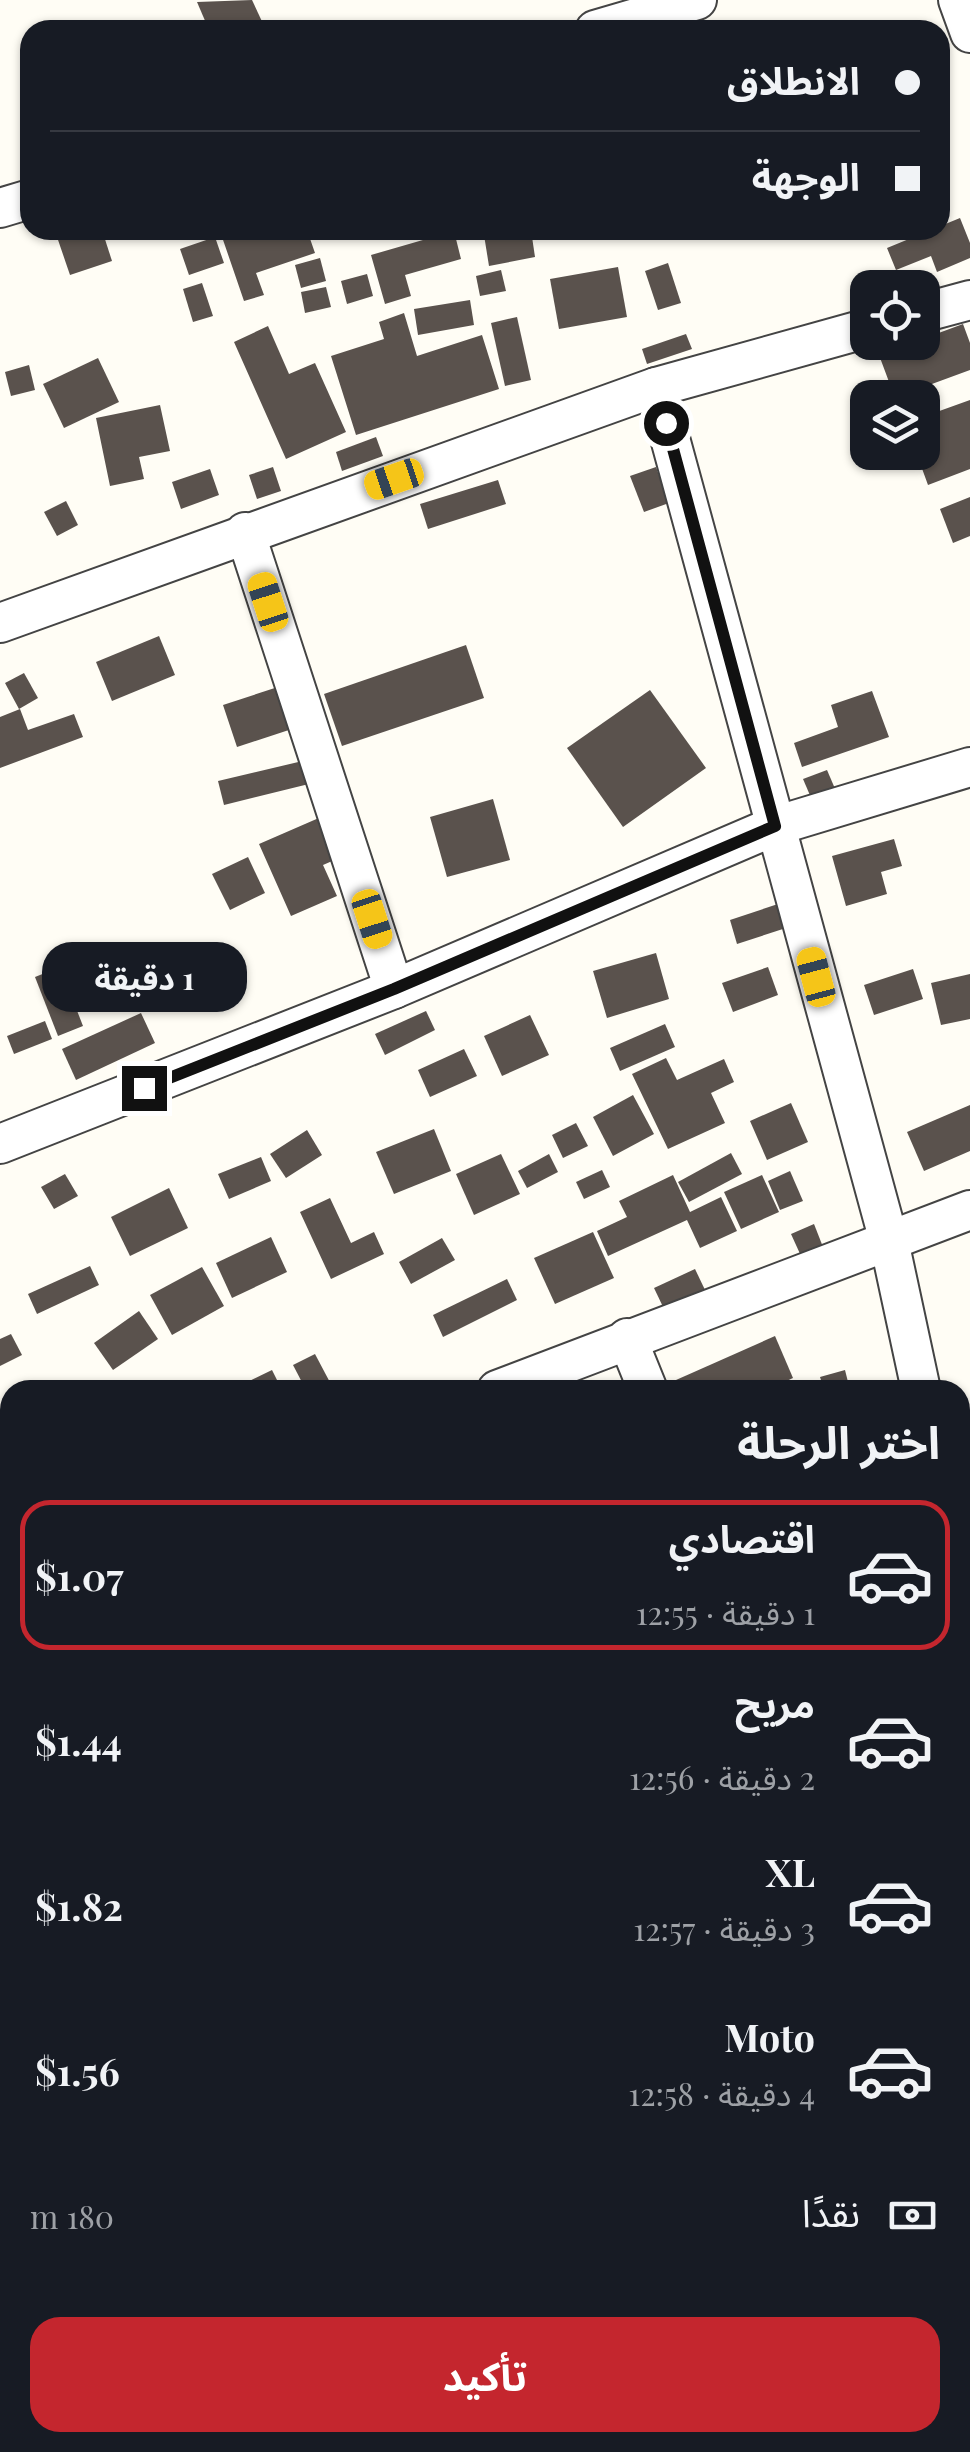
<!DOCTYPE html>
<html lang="ar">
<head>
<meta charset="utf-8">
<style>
  body { margin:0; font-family:"Playfair Display","Noto Sans Arabic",serif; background:#242831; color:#f1f3f6; direction:rtl; height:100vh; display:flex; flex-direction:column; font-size:38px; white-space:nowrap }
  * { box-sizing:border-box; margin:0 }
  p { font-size:32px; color:#9ea1a6 }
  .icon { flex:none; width:55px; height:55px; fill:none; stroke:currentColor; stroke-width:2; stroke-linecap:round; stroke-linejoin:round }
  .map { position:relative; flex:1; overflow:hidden; direction:ltr }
  .drawer { position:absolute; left:0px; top:1380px; width:970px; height:1072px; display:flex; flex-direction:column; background:#171b24; border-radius:30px 30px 0 0; box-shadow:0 2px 8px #0004; direction:rtl }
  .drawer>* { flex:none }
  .banner { position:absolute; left:20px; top:20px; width:930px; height:220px; border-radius:30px; box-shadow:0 2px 8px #0004; direction:rtl; display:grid; align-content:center; height:220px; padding:0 30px; background:#171b24 }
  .tools { position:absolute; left:850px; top:270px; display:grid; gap:20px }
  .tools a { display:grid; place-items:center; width:90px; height:90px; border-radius:20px; background:#171b24; box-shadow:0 2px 8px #0004; font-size:50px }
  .end { position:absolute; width:45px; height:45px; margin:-22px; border:12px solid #111; background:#fff; box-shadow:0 0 0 5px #fff }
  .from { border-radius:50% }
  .bubble { position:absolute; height:70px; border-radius:30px; background:#171b24; box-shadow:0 2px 8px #0004; font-size:32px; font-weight:700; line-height:70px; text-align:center; direction:rtl }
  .car { position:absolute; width:30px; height:60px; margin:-30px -15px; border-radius:12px; box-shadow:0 0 8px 2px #0007; background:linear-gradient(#f5c518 24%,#345 0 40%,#f5c518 0 76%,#345 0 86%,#f5c518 0) }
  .banner b { display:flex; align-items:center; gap:35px; height:95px; font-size:38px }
  .banner b+b { border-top:2px solid #363941 }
  .banner i { width:25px; height:25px; background:#f1f3f6 }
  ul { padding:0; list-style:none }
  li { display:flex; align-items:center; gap:30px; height:150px; margin:0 20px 15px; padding:0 10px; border:5px solid transparent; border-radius:30px }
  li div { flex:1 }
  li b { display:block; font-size:38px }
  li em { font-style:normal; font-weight:700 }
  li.on { border-color:#c4262e }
  li>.icon { width:90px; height:90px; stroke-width:1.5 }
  h2 { padding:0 30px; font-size:45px; line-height:120px }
  .pay { display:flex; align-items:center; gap:25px; height:110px; padding:0 30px; font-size:38px }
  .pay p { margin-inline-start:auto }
  .cta { display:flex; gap:20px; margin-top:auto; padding:20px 30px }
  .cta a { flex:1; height:115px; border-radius:30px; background:#c4262e; color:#fff; font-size:40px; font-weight:700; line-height:115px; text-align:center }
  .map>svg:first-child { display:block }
  .building { fill:#5a524d }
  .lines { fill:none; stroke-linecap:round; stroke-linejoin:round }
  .street-casing { stroke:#444; stroke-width:42 }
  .street { stroke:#fff; stroke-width:38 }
  .route { stroke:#111; stroke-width:12 }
</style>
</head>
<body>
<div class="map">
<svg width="970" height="2452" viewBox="0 0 970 2452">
  <rect width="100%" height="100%" fill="#fffdf5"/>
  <g class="building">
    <path d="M252,0L265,28L259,30H209L197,2Z"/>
    <path d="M960,218L970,243V258L937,272L931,256L896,270L887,248Z"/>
    <path d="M68,230H102L112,261L70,275L56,234Z"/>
    <path d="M233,230H307L315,253L256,273L264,295L244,301L221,234Z"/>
    <path d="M511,230H531L535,257L489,266L484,235Z"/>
    <path d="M454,231L461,259L405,275L411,296L385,304L371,255Z"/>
    <path d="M215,237L224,263L189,275L180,249Z"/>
    <path d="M320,258L326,281L301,288L295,265Z"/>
    <path d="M668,263L681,303L658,310L645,271Z"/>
    <path d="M618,267L627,317L559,329L550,279Z"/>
    <path d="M501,270L506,291L480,296L476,276Z"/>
    <path d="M367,274L373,296L347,304L341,281Z"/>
    <path d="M202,283L213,316L193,322L183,289Z"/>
    <path d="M326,287L331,307L305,313L301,292Z"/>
    <path d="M470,300L474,325L418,335L414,309Z"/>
    <path d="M404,313L417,356L482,335L499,389L356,435L331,356L384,339L379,322Z"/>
    <path d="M517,317L531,380L505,386L491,323Z"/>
    <path d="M963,324L970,343V370L921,388L931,414L970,400V469L928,485L916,452H922V398H895L879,355Z"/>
    <path d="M268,326L289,374L315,363L346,432L286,459L234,342Z"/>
    <path d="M686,334L692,349L647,364L642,349Z"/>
    <path d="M98,358L119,402L64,428L43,384Z"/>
    <path d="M29,365L35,390L11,396L5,372Z"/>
    <path d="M160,405L170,451L139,457L144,479L110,486L96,418Z"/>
    <path d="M376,437L383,456L342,471L336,452Z"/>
    <path d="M273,467L281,491L257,499L249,475Z"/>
    <path d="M656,467L669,503L644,512L630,476Z"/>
    <path d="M210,469L219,495L181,509L172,482Z"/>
    <path d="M498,480L506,504L428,529L420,504Z"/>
    <path d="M970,497V536L953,543L940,509Z"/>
    <path d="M66,501L78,525L57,536L44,512Z"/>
    <path d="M159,636L175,675L112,701L96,662Z"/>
    <path d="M466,645L484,698L342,746L324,694Z"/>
    <path d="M24,673L38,698L19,709L5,683Z"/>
    <path d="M284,685L298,727L237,747L223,705Z"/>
    <path d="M650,690L706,768L623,827L567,748Z"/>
    <path d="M872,691L889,737L802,767L794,743L838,727L831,705Z"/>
    <path d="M20,709L28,730L74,714L83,737L0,768V717Z"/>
    <path d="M311,759L317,782L224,805L218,781Z"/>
    <path d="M827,770L836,791L812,800L803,779Z"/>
    <path d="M493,799L510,860L447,877L430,817Z"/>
    <path d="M328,814L346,855L323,865L337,896L291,916L259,844Z"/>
    <path d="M894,839L902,866L881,872L887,894L846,906L832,856Z"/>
    <path d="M248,857L265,893L230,910L212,874Z"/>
    <path d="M778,904L786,928L737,944L730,920Z"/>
    <path d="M656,953L669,999L607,1018L593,971Z"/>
    <path d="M60,967L83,1026L58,1036L35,977Z"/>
    <path d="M768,967L778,995L733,1012L722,983Z"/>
    <path d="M913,969L923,999L874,1015L864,985Z"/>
    <path d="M970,974V1019L941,1025L931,983Z"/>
    <path d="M426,1011L435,1030L385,1055L375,1034Z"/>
    <path d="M141,1013L155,1043L76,1080L62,1049Z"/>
    <path d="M530,1015L549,1055L502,1076L484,1036Z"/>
    <path d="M45,1021L52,1039L14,1054L7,1036Z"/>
    <path d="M665,1024L675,1047L620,1071L610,1048Z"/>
    <path d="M464,1049L477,1076L430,1097L418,1070Z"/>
    <path d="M666,1058L677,1080L724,1059L734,1082L711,1093L725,1123L668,1149L632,1074Z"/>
    <path d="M633,1095L654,1134L613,1156L593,1117Z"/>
    <path d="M791,1103L808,1142L767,1160L750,1121Z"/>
    <path d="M970,1105V1151L924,1171L907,1132Z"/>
    <path d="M576,1123L588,1146L563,1158L552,1135Z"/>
    <path d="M434,1129L451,1171L394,1194L376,1152Z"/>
    <path d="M307,1130L322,1155L286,1178L270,1154Z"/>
    <path d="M731,1153L742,1174L689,1202L678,1182Z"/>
    <path d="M501,1154L520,1194L474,1215L456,1174Z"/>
    <path d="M549,1154L558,1172L527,1188L518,1171Z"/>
    <path d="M261,1157L271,1181L229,1199L218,1174Z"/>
    <path d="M602,1170L610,1187L584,1199L576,1182Z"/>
    <path d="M790,1171L803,1201L780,1210L768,1181Z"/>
    <path d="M65,1174L78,1196L54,1209L41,1187Z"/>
    <path d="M673,1175L690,1212L721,1197L737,1231L700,1248L687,1220L608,1256L597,1231L627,1217L619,1201Z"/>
    <path d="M762,1175L779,1212L741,1229L724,1192Z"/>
    <path d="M169,1188L188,1228L130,1256L111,1217Z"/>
    <path d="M330,1198L351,1243L374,1232L384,1254L331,1279L300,1212Z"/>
    <path d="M814,1224L823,1247L801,1256L791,1234Z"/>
    <path d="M593,1232L614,1278L555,1304L534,1258Z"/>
    <path d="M271,1237L287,1272L232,1298L216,1263Z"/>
    <path d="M442,1238L455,1260L411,1284L399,1262Z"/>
    <path d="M90,1266L99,1285L37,1314L28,1294Z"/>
    <path d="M202,1267L224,1306L172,1335L150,1295Z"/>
    <path d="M695,1269L706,1292L665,1311L654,1288Z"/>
    <path d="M507,1279L517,1300L443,1337L433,1315Z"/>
    <path d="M139,1311L158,1339L113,1370L94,1343Z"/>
    <path d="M11,1334L22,1355L0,1366V1339Z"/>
    <path d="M775,1336L793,1378L767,1390H680L676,1380Z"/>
    <path d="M315,1354L334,1390H306L293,1365Z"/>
    <path d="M272,1370L282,1390H231Z"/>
    <path d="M845,1370L850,1390H824L820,1377Z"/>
    <path d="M10,1524V1552L2,1555L0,1527Z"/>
    <path d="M970,2141V2191L960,2195V2145Z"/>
    <path d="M960,2310L970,2323V2335L960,2343Z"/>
    <path d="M964,2370L970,2381V2415L960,2421V2372Z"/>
  </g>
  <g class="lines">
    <defs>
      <g id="street">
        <path d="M958,0L970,33"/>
        <path d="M595,30L697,0"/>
        <path d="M0,208L30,199"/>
        <path d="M922,313L970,300"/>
        <path d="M656,387L889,1241L921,1390"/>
        <path d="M245,532L394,989"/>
        <path d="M0,623L656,387L868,328"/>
        <path d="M0,1144L394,989L775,826L970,767"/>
        <path d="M627,1338L648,1390"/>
        <path d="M497,1390L970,1210"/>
        <path d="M960,1566L970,1612"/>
        <path d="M0,1597L10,1592"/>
        <path d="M0,1926L10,1975"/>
        <path d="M960,1996L970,1994"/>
        <path d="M0,2289L10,2285"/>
        <path d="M111,2442L114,2452"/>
        <path d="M838,2442L842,2452"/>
      </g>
    </defs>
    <use href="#street" class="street-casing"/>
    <use href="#street" class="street"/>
  </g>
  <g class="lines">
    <path class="route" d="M144,1088L394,989L775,826L666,423"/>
  </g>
</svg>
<div class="tools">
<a><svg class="icon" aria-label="locate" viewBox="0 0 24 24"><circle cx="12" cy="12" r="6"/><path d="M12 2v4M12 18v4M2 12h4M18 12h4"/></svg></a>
<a><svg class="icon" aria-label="layers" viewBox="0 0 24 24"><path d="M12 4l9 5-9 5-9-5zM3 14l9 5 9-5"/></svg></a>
</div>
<i class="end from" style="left:666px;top:423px"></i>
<i class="end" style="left:144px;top:1088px"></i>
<div class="bubble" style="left:42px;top:942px;width:205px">1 دقيقة</div>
<i class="car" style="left:394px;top:479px;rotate:251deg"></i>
<i class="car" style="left:268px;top:602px;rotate:342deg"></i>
<i class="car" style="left:372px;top:919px;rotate:162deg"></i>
<i class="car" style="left:816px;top:977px;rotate:345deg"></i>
<div class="banner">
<b><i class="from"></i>الانطلاق</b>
<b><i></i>الوجهة</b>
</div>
<section class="drawer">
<h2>اختر الرحلة</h2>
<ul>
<li class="on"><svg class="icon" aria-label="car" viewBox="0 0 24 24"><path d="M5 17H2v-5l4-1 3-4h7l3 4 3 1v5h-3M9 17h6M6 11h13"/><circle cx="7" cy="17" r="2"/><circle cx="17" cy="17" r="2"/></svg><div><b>اقتصادي</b><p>1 دقيقة · 12:55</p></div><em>$1.07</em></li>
<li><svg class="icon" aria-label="car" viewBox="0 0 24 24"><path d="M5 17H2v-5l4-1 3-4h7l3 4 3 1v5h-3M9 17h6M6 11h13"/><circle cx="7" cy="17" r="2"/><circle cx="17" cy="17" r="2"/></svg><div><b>مريح</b><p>2 دقيقة · 12:56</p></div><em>$1.44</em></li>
<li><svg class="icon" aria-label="car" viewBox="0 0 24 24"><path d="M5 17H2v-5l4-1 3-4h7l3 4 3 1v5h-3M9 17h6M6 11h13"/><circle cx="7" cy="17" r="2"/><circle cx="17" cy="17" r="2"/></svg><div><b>XL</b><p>3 دقيقة · 12:57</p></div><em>$1.82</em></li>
<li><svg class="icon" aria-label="car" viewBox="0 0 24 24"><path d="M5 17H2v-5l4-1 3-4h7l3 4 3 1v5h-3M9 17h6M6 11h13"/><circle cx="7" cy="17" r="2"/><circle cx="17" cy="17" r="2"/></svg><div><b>Moto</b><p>4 دقيقة · 12:58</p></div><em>$1.56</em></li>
</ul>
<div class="pay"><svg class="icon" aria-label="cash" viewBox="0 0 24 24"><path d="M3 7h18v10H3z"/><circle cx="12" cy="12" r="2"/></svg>نقدًا<p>180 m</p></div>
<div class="cta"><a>تأكيد</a></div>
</section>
</div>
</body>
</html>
